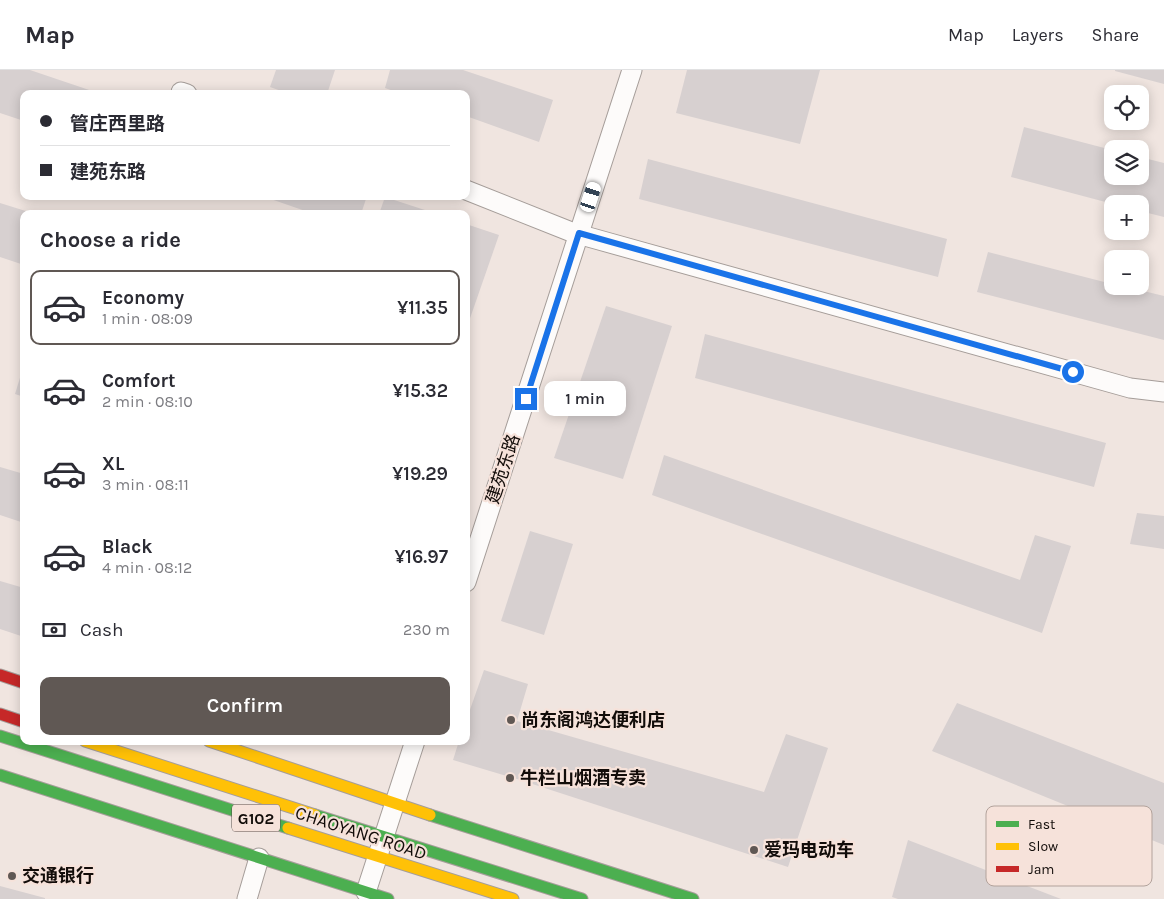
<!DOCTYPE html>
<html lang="en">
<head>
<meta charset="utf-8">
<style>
  body { margin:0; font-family:Karla,"Noto Sans SC",sans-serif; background:#f2f2f3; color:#2b2b33; height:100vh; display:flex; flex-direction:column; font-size:19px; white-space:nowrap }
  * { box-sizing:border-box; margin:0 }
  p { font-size:16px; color:#7c7c81 }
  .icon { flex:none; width:28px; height:28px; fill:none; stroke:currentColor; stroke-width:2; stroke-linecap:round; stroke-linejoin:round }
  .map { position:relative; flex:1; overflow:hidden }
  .details { position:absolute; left:20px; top:140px; width:450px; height:535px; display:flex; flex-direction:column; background:#fff; border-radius:10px; box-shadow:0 2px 12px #0003 }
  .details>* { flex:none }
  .hud { position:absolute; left:20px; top:20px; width:450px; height:110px; border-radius:10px; box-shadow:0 2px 12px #0003; display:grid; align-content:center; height:110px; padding:0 20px; background:#fff }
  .controls { position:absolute; left:1104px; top:15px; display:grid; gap:10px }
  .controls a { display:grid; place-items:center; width:45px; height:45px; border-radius:10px; background:#fff; box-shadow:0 2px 12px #0003; font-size:25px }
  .end { position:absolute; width:22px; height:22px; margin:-11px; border:6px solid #1a73e8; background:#fff; box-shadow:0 0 0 2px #fff }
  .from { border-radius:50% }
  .bubble { position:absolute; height:35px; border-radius:10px; background:#fff; box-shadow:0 2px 12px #0003; font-size:16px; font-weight:600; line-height:35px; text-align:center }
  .car { position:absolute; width:15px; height:30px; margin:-15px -8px; border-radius:6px; box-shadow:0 0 4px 1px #0007; background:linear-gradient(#fff 24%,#345 0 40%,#fff 0 76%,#345 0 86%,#fff 0) }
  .hud b { display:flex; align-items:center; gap:18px; height:48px; font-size:19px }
  .hud b+b { border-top:1px solid #e1e1e2 }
  .hud i { width:12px; height:12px; background:#2b2b33 }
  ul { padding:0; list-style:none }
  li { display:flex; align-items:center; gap:15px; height:75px; margin:0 10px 8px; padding:0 10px; border:2px solid transparent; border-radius:10px }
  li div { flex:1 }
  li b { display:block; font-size:19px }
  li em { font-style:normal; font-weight:600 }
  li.selected { border-color:#605854 }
  li>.icon { width:45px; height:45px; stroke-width:1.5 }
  h2 { padding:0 20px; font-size:22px; line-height:60px }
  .pay { display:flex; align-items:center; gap:12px; height:55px; padding:0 20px; font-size:19px }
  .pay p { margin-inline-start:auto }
  .button { display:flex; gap:10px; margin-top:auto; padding:10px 20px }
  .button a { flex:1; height:58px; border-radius:10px; background:#605854; color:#fff; font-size:20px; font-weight:600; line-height:58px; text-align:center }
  header { display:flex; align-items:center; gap:30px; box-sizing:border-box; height:70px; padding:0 25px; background:#fff; border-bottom:1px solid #e1e1e2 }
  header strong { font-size:24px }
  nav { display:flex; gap:28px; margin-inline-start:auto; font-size:18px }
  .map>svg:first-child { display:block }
  .building { fill:#d7d0d0 }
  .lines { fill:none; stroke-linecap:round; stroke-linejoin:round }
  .street-casing { stroke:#a59d99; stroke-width:21 }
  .fast-casing { stroke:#a59d99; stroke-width:13 }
  .slow-casing { stroke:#a59d99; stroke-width:13 }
  .jam-casing { stroke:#a59d99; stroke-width:13 }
  .street { stroke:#fdfbfa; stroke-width:19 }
  .fast { stroke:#4caf50; stroke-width:11 }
  .slow { stroke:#ffc107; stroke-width:11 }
  .jam { stroke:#c62828; stroke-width:11 }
  .route { stroke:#1a73e8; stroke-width:6 }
  .poi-dot { fill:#605854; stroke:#f6e2da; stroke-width:2 }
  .labels { text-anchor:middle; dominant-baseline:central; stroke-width:4.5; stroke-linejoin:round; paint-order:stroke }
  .shield { fill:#f6e2da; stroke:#564c48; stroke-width:1 }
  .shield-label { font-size:16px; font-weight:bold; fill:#120c09 }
  .street-label { font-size:18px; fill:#120c09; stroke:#f6e2da }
  .poi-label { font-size:18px; font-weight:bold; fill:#120c09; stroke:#f6e2da; text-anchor:start }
  .key { fill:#f6e2da; stroke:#b2a29b; stroke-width:1 }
  .key-label { font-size:14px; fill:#120c09 }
</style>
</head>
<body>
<header>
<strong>Map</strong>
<nav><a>Map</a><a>Layers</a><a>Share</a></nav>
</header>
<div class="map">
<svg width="1164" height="829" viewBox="0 0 1164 829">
  <rect width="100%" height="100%" fill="#f0e5e0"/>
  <g class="building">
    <path d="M0,0H30L101,24H24V51L0,43Z"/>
    <path d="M276,0H335L327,24H290L270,17Z"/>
    <path d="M390,0H463L553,30L539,72L466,46V24H402L385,18Z"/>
    <path d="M687,0H820L800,74L676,43Z"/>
    <path d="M1115,0H1164V14L1115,1Z"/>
    <path d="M1024,57L1112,80V106H1140V87L1164,93V147L1140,141V134H1113L1011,107Z"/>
    <path d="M648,89L947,169L938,207L639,129Z"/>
    <path d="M262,126H367L361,144H314Z"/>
    <path d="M385,127L434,143V144H379Z"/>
    <path d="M0,133L32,143L24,144V195L0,187Z"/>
    <path d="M466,154L499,165L467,257H466Z"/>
    <path d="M988,182L1112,214V216H1123L1164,226V270L977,222Z"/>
    <path d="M606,236L672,256L623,409L554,388Z"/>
    <path d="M705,264L1106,373L1094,417L695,308Z"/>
    <path d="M23,298H24V327L15,324Z"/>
    <path d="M664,385L1020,510L1035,465L1071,476L1042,563L652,425Z"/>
    <path d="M0,397L24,404V453L0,445Z"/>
    <path d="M1137,443L1164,446V479L1130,474Z"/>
    <path d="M530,461L573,474L544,565L501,551Z"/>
    <path d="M0,511L24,518V567L0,559Z"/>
    <path d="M484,600L528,614L517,651L764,722L786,664L828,678L788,797L517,709L453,690L459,671H466V651Z"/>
    <path d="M957,633L1164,713V775L932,681Z"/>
    <path d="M908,770L1061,829H898L892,827Z"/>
    <path d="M0,816L45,828V829H0Z"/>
  </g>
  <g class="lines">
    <defs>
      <g id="street">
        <path d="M181,22L187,24"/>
        <path d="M466,120L574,163L1130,318L1164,322"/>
        <path d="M466,512L632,0"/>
        <path d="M366,822L415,671"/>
        <path d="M247,829L259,788"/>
      </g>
      <g id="fast">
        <path d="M0,666L288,758"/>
        <path d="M0,705L388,829"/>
        <path d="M315,745L582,829"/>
        <path d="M430,745L693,829"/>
      </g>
      <g id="slow">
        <path d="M85,671L315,745"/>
        <path d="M209,671L430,745"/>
        <path d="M288,758L513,829"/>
      </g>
      <g id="jam">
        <path d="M0,605L24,613"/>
        <path d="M0,644L24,652"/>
      </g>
    </defs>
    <use href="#street" class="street-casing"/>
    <use href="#fast" class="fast-casing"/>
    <use href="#slow" class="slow-casing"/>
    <use href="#jam" class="jam-casing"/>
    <use href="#street" class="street"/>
    <use href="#fast" class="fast"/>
    <use href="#slow" class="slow"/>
    <use href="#jam" class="jam"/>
  </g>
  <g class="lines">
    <path class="route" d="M526,329L579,163L1073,302"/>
  </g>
  <g class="poi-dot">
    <circle cx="511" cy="650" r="5"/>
    <circle cx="510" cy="708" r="5"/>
    <circle cx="754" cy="780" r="5"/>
    <circle cx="12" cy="806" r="5"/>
  </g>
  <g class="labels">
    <rect class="shield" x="232" y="734.5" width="48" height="27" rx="4"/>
    <g class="shield-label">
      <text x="256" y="748">G102</text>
    </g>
    <g class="street-label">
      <text transform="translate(503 399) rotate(-72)">建苑东路</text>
      <text transform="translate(361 763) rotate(18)">CHAOYANG ROAD</text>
    </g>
    <g class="poi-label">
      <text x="521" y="650">尚东阁鸿达便利店</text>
      <text x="520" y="708">牛栏山烟酒专卖</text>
      <text x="764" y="780">爱玛电动车</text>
      <text x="22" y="806">交通银行</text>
    </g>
  </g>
  <rect x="986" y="736" width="166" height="80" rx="8" class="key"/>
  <rect x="996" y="751" width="23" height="6" fill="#4caf50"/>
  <rect x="996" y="773" width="23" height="7" fill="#ffc107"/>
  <rect x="996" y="796" width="23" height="6" fill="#c62828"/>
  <g class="key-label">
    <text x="1028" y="759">Fast</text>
    <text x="1028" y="781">Slow</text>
    <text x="1028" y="804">Jam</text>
  </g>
</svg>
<div class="controls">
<a><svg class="icon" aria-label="locate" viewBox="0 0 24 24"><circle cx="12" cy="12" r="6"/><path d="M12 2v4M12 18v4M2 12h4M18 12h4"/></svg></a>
<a><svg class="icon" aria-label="layers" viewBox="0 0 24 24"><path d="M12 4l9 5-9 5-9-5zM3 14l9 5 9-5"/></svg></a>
<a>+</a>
<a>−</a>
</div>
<i class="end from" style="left:1073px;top:302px"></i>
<i class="end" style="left:526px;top:329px"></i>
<div class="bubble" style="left:544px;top:311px;width:82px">1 min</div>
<i class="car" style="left:591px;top:127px;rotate:18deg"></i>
<div class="hud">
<b><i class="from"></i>管庄西里路</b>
<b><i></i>建苑东路</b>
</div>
<section class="details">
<h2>Choose a ride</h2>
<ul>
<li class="selected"><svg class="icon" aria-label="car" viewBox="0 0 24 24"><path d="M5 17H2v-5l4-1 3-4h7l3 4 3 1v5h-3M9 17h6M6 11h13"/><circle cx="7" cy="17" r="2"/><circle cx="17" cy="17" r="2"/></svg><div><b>Economy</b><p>1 min · 08:09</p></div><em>¥11.35</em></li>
<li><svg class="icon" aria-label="car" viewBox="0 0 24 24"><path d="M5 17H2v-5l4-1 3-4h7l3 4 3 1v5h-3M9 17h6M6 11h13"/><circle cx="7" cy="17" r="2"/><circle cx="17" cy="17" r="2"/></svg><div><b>Comfort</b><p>2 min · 08:10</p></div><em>¥15.32</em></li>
<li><svg class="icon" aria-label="car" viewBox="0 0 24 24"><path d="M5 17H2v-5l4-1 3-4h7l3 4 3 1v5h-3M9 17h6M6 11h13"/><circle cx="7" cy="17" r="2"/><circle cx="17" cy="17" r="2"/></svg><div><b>XL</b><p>3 min · 08:11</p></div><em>¥19.29</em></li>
<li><svg class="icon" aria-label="car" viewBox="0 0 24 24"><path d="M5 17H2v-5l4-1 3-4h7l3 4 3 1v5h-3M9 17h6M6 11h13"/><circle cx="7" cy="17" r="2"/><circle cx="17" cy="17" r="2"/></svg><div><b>Black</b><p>4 min · 08:12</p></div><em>¥16.97</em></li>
</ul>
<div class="pay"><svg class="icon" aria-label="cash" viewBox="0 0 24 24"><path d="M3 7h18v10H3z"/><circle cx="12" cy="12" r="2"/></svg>Cash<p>230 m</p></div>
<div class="button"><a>Confirm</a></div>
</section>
</div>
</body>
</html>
